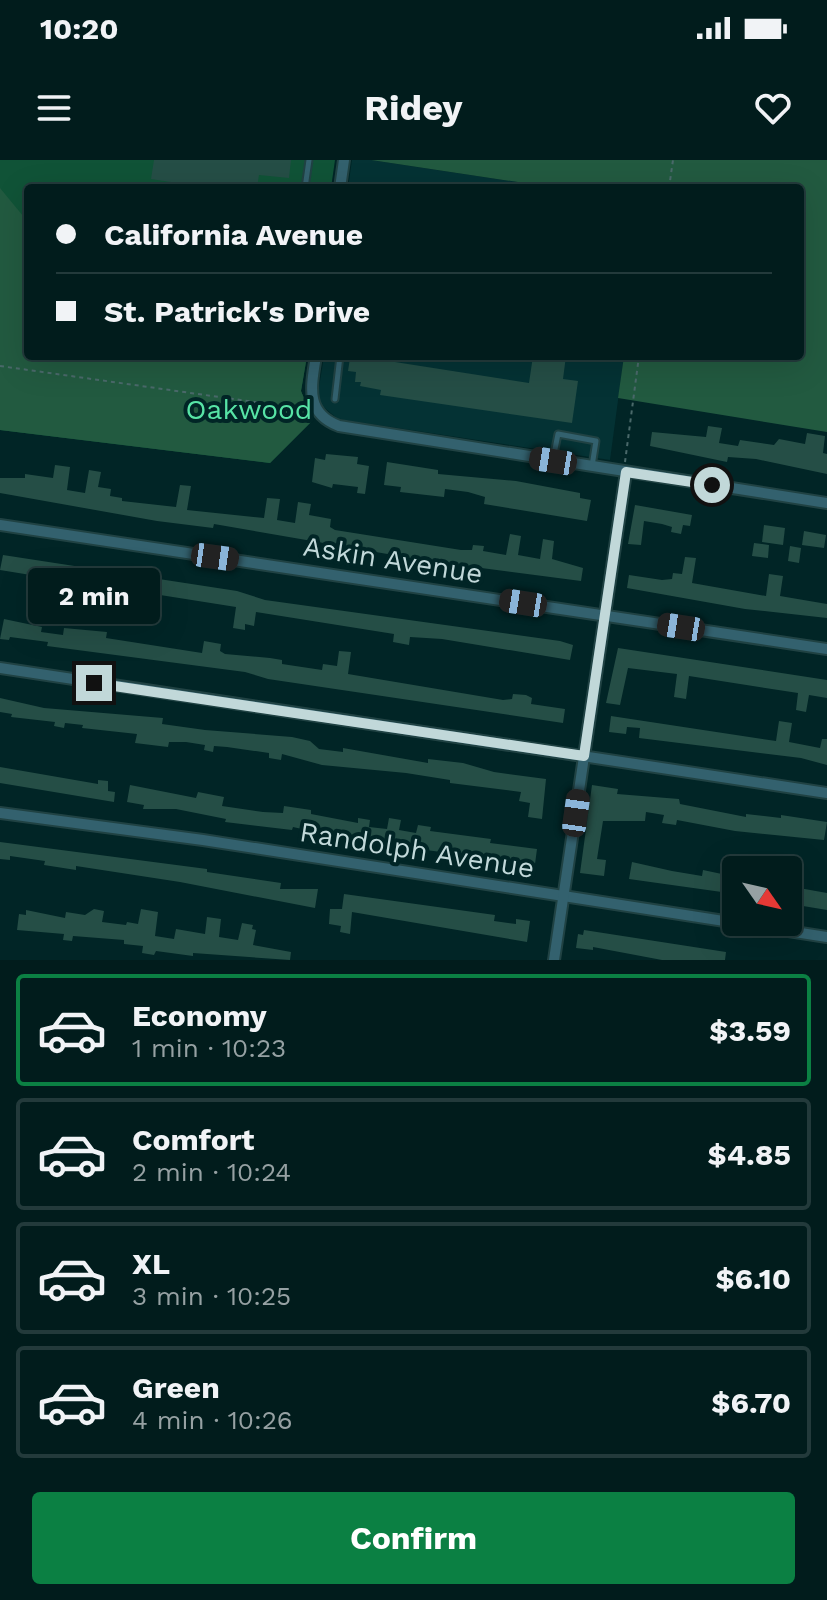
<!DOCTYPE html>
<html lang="en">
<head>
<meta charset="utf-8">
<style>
  body { margin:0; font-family:"Work Sans",sans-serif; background:#0f2929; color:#f1f3f6; height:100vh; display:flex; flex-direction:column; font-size:30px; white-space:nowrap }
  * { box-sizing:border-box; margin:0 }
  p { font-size:26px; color:#96a1a3 }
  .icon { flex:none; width:44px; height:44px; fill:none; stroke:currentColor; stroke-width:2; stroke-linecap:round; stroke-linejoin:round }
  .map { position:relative; height:800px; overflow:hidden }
  .side { display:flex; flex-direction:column; background:#011c1c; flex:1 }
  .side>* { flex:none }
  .top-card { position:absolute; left:24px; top:24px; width:780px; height:176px; border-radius:8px; box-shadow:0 8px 32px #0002,0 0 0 2px #233a3b; display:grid; align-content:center; height:176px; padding:0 32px; background:#011c1c }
  .needle { width:52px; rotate:124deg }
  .controls { position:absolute; left:722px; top:696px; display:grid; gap:16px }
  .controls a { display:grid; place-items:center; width:80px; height:80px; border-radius:8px; background:#011c1c; box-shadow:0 8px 32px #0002,0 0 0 2px #233a3b; font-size:40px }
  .end { position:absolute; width:36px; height:36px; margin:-18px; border:10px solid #c1d8d9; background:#111; box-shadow:0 0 0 4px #111 }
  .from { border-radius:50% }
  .bubble { position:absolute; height:56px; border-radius:8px; background:#011c1c; box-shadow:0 8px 32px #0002,0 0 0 2px #233a3b; font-size:26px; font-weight:700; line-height:56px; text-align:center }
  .car { position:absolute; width:24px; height:48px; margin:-24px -12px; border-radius:10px; box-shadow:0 0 6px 2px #0007; background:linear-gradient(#222 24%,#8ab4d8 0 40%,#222 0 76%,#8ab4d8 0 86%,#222 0) }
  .top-card b { display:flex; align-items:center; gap:28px; height:76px; font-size:30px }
  .top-card b+b { border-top:2px solid #233a3b }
  .top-card i { width:20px; height:20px; background:#f1f3f6 }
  ul { padding:14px 0 0; list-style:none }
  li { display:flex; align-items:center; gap:24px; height:112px; margin:0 16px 12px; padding:0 16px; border:4px solid #233a3b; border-radius:8px }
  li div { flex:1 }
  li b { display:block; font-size:30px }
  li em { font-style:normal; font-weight:700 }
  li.selected { border-color:#0b8043 }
  li>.icon { width:72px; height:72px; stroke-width:1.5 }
  .cta { display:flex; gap:16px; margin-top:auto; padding:16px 32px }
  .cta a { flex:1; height:92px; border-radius:8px; background:#0b8043; color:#fff; font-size:32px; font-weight:700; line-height:92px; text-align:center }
  .status { display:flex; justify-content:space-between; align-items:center; height:56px; padding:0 40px; background:#011c1c; direction:ltr }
  .status svg { height:22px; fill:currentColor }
  header { display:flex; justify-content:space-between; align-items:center; height:104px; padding:0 32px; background:#011c1c; font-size:36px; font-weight:700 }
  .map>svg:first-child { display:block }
  .built { fill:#043234 }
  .green { fill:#105337 }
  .forest { fill:#225a40 }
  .building { fill:#254e46 }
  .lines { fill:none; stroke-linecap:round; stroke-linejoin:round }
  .service-casing { stroke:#204243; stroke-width:9 }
  .minor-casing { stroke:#204243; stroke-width:14 }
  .path { stroke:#4a696a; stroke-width:2; stroke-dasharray:4 4; stroke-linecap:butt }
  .service { stroke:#33616e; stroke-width:5 }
  .minor { stroke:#33616e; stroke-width:10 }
  .route { stroke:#c1d8d9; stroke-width:10 }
  .labels { text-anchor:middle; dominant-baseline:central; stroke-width:8; stroke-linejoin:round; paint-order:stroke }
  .park-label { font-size:28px; fill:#57e4a6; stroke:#012526 }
  .street-label { font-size:28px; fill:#c1d8d9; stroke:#012526 }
</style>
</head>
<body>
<div class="status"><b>10:20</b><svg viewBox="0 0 49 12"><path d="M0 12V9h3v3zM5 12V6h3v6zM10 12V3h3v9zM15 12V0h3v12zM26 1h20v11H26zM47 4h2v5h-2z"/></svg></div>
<header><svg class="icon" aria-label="menu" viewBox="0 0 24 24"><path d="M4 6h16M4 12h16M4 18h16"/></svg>Ridey<svg class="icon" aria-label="heart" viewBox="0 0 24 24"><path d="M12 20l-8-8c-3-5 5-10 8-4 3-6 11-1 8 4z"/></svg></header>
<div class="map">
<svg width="827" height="800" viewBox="0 0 827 800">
  <rect width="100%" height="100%" fill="#012526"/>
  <g class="built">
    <path d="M352,0H371L557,28H348Z"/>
    <path d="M324,196H624L610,300L338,259L321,245L318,233Z"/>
  </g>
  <path class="green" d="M0,0H335L331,28H28V196H307L301,231L313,260L270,303L0,270Z"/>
  <g class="forest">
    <path d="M371,0H827V272L618,238L624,196H800V28H557Z"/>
    <path d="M0,28L28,62V196H307L301,231L313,260L270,303L0,270Z"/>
  </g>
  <g class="building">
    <path d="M154,0H291L289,18L259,15L257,27L245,25V28H210L151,19Z"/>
    <path d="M533,196H566L563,219L578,221L572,263L380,235L381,230L360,226L361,222H355L356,212L348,211L350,198L363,197L529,223Z"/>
    <path d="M708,266L722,268L719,283L738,286L740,280L774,285L779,279L805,284L807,273L825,276L823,293L827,294V314L756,299L728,297L727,302L650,286L652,272L706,277Z"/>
    <path d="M326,294L358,297L357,304L369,306L365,334L357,333L358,327L333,324L332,328L312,322L315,298L325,300Z"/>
    <path d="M387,302L438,310V314L516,321L580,333V338L591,340L587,361L484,344L485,337L468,332L445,329L444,337L400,332L401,327L384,325Z"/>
    <path d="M55,305L70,307L67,330L85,333L89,310L101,312L98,327L111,329L110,336L122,338V341L176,347L180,325L191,326L187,350L264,358L267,338L280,339L277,360L295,363L298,342L311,344L309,355L331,359L330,367L335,370L461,390H472L473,385L484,386L483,391L506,395L510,374L521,376L518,395L540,399L543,379L554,381L552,399L583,408L581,421L428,401L214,364L213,368L157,361L0,333V318H25V314L53,318Z"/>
    <path d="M635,345L692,355L690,366L683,365L681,374L671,372L672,367L662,364L644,361L641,385L628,384Z"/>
    <path d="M764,365L785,368L783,385L762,382Z"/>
    <path d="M804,371L826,375L824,388L802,385Z"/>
    <path d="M754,383L769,385L768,398L752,396Z"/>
    <path d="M790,386L801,388L799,403L788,401Z"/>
    <path d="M3,395L237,431L265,440L560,481L573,485L570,500L442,479L410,477L409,485L393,482L394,474L256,452L254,466L245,464V470L233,468L236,447L97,425L94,448L83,447L86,424L0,410Z"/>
    <path d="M685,397L696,398L692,423L766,436L769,414L783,416L780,436L827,444V458L745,449L627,428L629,415L662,420L672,419L673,413L682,414Z"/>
    <path d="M4,459L42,467L41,472L63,475L64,468L107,472L106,478L202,493L204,481L221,484L220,491L225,494L270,498L282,500V504L322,510L323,504L337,506L339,491L351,492L348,514L503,540L512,539L513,534L526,535L532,538L531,544L565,549L563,563L268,519L245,512L47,486L48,482L10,477L9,480L0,479Z"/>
    <path d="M618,488L827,520V538L809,535L806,552L796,550L798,533L689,516L686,539L674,537L677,514L628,508L620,545L606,543Z"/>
    <path d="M0,538L44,548L163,558L162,564L205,570L292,577L310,581L319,589L343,592V588L428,603V599L463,603L494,612L546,619L542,659L528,657L530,643L519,641L521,632L450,623V620L406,613L322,605L282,594L281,600L269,598V593L227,587L214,586L213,592L204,590L205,585L186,582H169L168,587L135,583L137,574L82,568L83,565L65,563L64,568L54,566L55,562L11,557L12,554L0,552Z"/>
    <path d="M611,556L776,581L779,561L792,563L789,582L820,588L822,579H827V605L801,598L639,578L640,568L627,567L626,574L609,572Z"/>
    <path d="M0,607L98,624V620L108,621V631L115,632L114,642L0,623Z"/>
    <path d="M130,625L196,638L198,632L224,637L222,646L263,652L283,653L284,646L311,650V654L358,663V658L370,660L369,667L387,669L389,658L401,660L399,670L416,673L418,665L431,667L430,671L491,679L490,683L537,689L535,704L355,681L293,667L292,670L225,662L226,659L176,649H143L144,645L127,642Z"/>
    <path d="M592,625L618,629L617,634L679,639L680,644L746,657V654L781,658V655L827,662L824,680L735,671L677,660L676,665L662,663L664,655L646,652L645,661H603L597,699L606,700L604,716L580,713Z"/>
    <path d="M0,682L207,709V712L281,723L280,729H318L315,748L180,722L76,706V710L44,705L45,701L10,696V700L0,699Z"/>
    <path d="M632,702L672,711L702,716L703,710L736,717V734L629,719Z"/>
    <path d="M799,728L827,733V750L797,745Z"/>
    <path d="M344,734L495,755L494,761L516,764V759L530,761L527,782L352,752L350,774L340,772L341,766L329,764L330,749H342Z"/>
    <path d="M94,749L104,751L102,762L126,765L127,762L138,764L141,749L158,752L155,776L174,779L176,769L205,774L207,757L221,759L219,777L238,780L242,763L253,765L252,769L256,770L253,785L291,792L290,800L193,793V796L156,791L154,795L142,793L143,786L124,784V780L73,776L72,781L63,780L64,774L17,770L19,754L26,755V750L65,758L66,752L85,755Z"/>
    <path d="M584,770L726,792L725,800H662L593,787V790L576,788L578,774L583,775Z"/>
  </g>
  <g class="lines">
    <defs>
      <g id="service">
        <path d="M305,28L309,0"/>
        <path d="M335,239L340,196"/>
        <path d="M553,299L558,274L596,281L592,306"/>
      </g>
      <g id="minor">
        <path d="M340,28L344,0"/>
        <path d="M316,196C311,227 305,253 339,266L827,343"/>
        <path d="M0,365L827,489"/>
        <path d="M0,508L827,633"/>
        <path d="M0,653L203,680L827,777"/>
        <path d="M554,800L626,312"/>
      </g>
    </defs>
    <use href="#service" class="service-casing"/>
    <use href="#minor" class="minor-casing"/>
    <g class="path">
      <path d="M669,28L673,0"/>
      <path d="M0,206L304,249"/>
      <path d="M625,302L639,196"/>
    </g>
    <use href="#service" class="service"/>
    <use href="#minor" class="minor"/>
  </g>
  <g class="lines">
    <path class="route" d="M94,523L584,596L626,312L712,325"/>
  </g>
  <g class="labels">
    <g class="park-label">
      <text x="249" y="249">Oakwood</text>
    </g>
    <g class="street-label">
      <text transform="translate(393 400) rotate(9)">Askin Avenue</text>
      <text transform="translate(417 690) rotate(9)">Randolph Avenue</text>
    </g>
  </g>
</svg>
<div class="controls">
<a><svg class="needle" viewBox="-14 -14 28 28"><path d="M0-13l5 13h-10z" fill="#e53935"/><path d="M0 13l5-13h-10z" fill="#96a1a3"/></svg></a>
</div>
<i class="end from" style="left:712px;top:325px"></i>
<i class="end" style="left:94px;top:523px"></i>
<div class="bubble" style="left:28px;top:408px;width:132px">2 min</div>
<i class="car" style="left:553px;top:301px;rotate:279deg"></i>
<i class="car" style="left:215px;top:397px;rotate:98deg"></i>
<i class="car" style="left:523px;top:443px;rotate:279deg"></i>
<i class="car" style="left:681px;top:467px;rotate:279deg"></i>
<i class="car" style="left:576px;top:653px;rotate:8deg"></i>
<div class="top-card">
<b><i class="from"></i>California Avenue</b>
<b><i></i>St. Patrick's Drive</b>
</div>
</div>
<section class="side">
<ul>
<li class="selected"><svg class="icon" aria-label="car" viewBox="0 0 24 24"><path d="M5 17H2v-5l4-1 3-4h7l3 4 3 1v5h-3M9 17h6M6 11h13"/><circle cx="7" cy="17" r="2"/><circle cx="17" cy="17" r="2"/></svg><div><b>Economy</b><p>1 min · 10:23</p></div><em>$3.59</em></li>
<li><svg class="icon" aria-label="car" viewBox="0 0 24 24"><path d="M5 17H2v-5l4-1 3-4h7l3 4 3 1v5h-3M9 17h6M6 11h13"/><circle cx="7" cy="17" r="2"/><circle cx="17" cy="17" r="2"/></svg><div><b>Comfort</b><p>2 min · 10:24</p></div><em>$4.85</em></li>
<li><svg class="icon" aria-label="car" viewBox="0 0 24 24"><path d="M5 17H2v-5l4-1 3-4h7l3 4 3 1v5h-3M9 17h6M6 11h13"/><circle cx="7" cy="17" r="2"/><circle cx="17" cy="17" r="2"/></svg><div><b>XL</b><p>3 min · 10:25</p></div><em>$6.10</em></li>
<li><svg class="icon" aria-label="car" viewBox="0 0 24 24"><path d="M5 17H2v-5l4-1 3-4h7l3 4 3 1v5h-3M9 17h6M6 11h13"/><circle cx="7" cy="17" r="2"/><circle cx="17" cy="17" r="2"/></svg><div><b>Green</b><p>4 min · 10:26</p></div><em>$6.70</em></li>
</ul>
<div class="cta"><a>Confirm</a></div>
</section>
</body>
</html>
